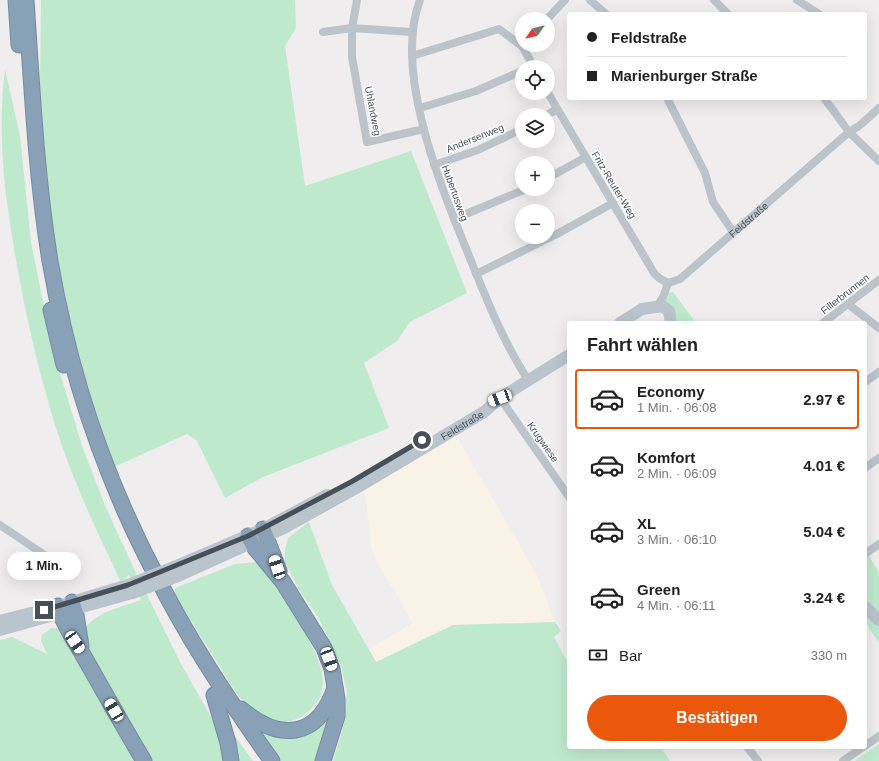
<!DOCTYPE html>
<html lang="de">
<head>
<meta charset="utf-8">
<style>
  body { margin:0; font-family:Arial,sans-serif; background:#f6f6f6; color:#222; height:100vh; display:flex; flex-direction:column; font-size:15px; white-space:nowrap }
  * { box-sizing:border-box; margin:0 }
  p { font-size:13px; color:#767676 }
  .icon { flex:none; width:22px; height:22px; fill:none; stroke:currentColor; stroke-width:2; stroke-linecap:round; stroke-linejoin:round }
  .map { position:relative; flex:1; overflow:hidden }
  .side { position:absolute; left:567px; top:321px; width:300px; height:428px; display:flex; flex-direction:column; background:#fff; border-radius:4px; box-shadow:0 4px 16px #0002 }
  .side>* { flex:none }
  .top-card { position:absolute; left:567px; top:12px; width:300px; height:88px; border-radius:4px; box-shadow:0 4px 16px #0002; display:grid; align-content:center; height:88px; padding:0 20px; background:#fff }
  .needle { width:26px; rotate:236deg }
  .buttons { position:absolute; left:515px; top:12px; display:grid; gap:8px }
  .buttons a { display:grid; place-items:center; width:40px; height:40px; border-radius:50%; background:#fff; box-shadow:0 4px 16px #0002; font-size:20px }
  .end { position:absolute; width:18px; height:18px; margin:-9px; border:5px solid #475058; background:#fff; box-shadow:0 0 0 2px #fff }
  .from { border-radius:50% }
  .bubble { position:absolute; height:28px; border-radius:14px; background:#fff; box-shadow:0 4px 16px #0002; font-size:13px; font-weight:600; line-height:28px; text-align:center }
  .car { position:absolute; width:12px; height:24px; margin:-12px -6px; border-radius:5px; box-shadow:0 0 3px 1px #0007; background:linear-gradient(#fff 24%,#345 0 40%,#fff 0 76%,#345 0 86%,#fff 0) }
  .top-card b { display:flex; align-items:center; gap:14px; height:38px; font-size:15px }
  .top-card b+b { border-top:1px solid #e0e0e0 }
  .top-card i { width:10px; height:10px; background:#222 }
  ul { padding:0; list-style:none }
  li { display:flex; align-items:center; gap:12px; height:60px; margin:0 8px 6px; padding:0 12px; border:2px solid transparent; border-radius:4px }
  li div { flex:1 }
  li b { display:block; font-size:15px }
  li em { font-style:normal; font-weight:600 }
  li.selected { border-color:#ea580c }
  li>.icon { width:36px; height:36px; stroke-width:1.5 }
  h2 { padding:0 20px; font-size:18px; line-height:48px }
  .pay { display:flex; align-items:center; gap:10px; height:44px; padding:0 20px; font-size:15px }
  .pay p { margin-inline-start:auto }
  .action { display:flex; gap:8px; margin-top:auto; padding:8px 20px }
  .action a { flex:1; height:46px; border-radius:24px; background:#ea580c; color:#fff; font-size:16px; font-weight:600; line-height:46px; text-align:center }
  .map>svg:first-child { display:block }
  .commercial { fill:#f9f3e7 }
  .green { fill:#bfe9cd }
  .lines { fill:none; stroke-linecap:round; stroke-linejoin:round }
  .highway-casing { stroke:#748ca2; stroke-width:17 }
  .street { stroke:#bcc4ca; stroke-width:8 }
  .secondary { stroke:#bac4cd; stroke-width:12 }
  .highway { stroke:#89a1b7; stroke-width:15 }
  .secondary-bridge { stroke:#bac4cd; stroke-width:12 }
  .route { stroke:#475058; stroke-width:5 }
  .labels { text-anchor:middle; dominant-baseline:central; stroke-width:3; stroke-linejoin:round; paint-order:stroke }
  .street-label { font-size:10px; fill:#475058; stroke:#fff }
</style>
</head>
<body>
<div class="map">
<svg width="879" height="761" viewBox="0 0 879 761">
  <rect width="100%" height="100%" fill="#efeded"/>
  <path class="commercial" d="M450,425L537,575L555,622L453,625L376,663L369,649L413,623L378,564L371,548L365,491L309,522H295L290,515Z"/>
  <g class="green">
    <path d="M41,0H295L296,28L285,46L305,186L411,151L467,293L410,322L397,341L364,363L389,428L263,477L225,498L197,441L187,434L114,467L70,330L48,199L40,82Z"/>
    <path d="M5,69L20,136L31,242L45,312L62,380L82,446L106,508L135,571L181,664L210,715L220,737L224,761H152L87,649L85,628C100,610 120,608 141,600L129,575L121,582C100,538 79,494 63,449C36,370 17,278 6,195C1,155 0,109 5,69Z"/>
    <path d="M673,292L696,323H671L665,306L667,293Z"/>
    <path d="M309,522L332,585L376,662L453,625L555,622L561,631L554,637L569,665V747H660L670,761H333L342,732L347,693L341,665L318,617L300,591L285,562V550L288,538Z"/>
    <path d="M865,549L879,572V643L869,628L865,618Z"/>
    <path d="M260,562C276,584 325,656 323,682C322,701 311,713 294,720C278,725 258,716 247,705C235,694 227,678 219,665C204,642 190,619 175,595V588L235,564Z"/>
    <path d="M51,628L59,629L65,634L136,761H0V640L12,637L47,654L41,641L42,635Z"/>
    <path d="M334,700L319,761H278L252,724L284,735Z"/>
    <path d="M229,728L253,761H236Z"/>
    <path d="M879,744V761H855Z"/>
  </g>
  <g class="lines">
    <defs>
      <g id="highway">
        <path d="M16,0L19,45"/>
        <path d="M26,0C32,87 36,175 50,261C69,372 106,482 159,581C191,644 231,704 272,761"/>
        <path d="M51,310L64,365"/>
        <path d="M263,529L279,571"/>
        <path d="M248,536L255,548L283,582L324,648L332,669L337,699V716L323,761"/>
        <path d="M72,602L76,615L81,646"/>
        <path d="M58,606C63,625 74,638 83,655C103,690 123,726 144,761"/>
        <path d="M214,695L228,743L231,761"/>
        <path d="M241,709C279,741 317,740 335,688"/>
      </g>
    </defs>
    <use href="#highway" class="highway-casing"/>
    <g class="street">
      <path d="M357,0L352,28V57L367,142L424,129"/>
      <path d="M420,0C393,71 440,184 467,251C485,295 502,340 528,380"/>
      <path d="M590,0L606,14"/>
      <path d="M714,0L728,14"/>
      <path d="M797,0L819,14"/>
      <path d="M547,19L565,0"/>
      <path d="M323,32L352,28L411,32"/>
      <path d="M524,45L522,46L534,67"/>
      <path d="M412,56L499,29L522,46"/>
      <path d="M548,93L654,273L659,278L668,283"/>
      <path d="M667,98L705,173L713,202L733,232"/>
      <path d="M824,98L849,132L879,161"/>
      <path d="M420,108L476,91L522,71"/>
      <path d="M547,115L557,109"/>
      <path d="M434,165L478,150L522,129"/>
      <path d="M548,178L586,157"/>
      <path d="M454,219L526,189"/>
      <path d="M476,274L557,234L613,203"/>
      <path d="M848,304L879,328"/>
      <path id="s1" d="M656,308L663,297L668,283L680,279L849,132L859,126L879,108"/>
      <path d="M823,323L879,280"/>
      <path d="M865,382L879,372"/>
      <path d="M500,398L569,497"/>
      <path d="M865,468L879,458"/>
      <path d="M0,525L52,560"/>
      <path d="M865,554L879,544"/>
      <path d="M865,746L879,736"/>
      <path d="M747,747L758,761"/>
      <path d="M843,761L863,747"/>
    </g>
    <g class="secondary">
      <path d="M620,323L642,309L662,306L669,311L671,323"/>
      <path d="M174,567L263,529L327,495"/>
      <path id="s2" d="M178,576L284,528L358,487L484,412L500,398L569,355"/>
      <path d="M865,607L879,620"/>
      <path d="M0,621L58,606L128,585"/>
      <path d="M0,630L132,593"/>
    </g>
    <use href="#highway" class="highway"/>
    <g class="secondary-bridge">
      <path d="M128,585L174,567"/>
      <path d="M132,593L178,576"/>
    </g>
  </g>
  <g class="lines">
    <path class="route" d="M44,610L128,585L248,536L351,482L422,440"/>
  </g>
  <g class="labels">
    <g class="street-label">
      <text transform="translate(373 111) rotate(79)">Uhlandweg</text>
      <text transform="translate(475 138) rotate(-22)">Andersenweg</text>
      <text transform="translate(614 185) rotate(59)">Fritz-Reuter-Weg</text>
      <text transform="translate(455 193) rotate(70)">Hubertusweg</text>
      <text stroke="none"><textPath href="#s1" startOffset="131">Feldstraße</textPath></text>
      <text transform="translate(845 294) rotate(-38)">Fillerbrunnen</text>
      <text stroke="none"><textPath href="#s2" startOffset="322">Feldstraße</textPath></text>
      <text transform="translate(543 442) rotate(55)">Krugwiese</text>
    </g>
  </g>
</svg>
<div class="buttons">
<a><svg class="needle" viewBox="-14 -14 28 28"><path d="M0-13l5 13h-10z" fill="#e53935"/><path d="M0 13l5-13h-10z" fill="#767676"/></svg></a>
<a><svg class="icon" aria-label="locate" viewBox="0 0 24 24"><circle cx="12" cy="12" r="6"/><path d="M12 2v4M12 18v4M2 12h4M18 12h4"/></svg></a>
<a><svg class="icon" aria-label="layers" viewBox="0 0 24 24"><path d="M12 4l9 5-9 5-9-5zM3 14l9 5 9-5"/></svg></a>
<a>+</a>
<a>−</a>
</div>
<i class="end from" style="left:422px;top:440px"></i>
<i class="end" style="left:44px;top:610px"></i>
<div class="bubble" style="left:7px;top:552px;width:74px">1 Min.</div>
<i class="car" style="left:500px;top:398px;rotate:249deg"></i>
<i class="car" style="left:277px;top:567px;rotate:341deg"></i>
<i class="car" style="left:75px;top:642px;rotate:146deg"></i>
<i class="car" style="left:329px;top:659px;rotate:160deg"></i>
<i class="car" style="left:114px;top:710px;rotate:329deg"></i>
<div class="top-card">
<b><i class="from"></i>Feldstraße</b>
<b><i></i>Marienburger Straße</b>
</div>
<section class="side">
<h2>Fahrt wählen</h2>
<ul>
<li class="selected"><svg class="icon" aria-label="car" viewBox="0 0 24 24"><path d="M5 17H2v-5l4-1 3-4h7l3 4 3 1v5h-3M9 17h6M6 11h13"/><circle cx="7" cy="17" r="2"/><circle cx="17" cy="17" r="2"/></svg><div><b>Economy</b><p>1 Min. · 06:08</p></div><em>2.97 €</em></li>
<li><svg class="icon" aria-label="car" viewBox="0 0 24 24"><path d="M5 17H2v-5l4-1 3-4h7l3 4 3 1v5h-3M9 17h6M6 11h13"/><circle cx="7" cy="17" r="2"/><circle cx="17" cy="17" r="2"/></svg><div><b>Komfort</b><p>2 Min. · 06:09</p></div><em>4.01 €</em></li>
<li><svg class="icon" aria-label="car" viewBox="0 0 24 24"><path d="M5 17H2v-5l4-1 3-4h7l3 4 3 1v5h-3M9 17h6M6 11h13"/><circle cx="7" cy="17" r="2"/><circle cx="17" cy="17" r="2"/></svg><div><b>XL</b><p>3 Min. · 06:10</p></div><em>5.04 €</em></li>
<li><svg class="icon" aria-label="car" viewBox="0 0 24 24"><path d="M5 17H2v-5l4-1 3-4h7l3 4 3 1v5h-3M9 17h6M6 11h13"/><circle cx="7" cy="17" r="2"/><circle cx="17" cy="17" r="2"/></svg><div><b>Green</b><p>4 Min. · 06:11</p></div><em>3.24 €</em></li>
</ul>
<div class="pay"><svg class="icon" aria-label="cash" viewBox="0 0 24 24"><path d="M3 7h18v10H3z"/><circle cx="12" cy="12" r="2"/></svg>Bar<p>330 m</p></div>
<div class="action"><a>Bestätigen</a></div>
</section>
</div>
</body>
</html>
